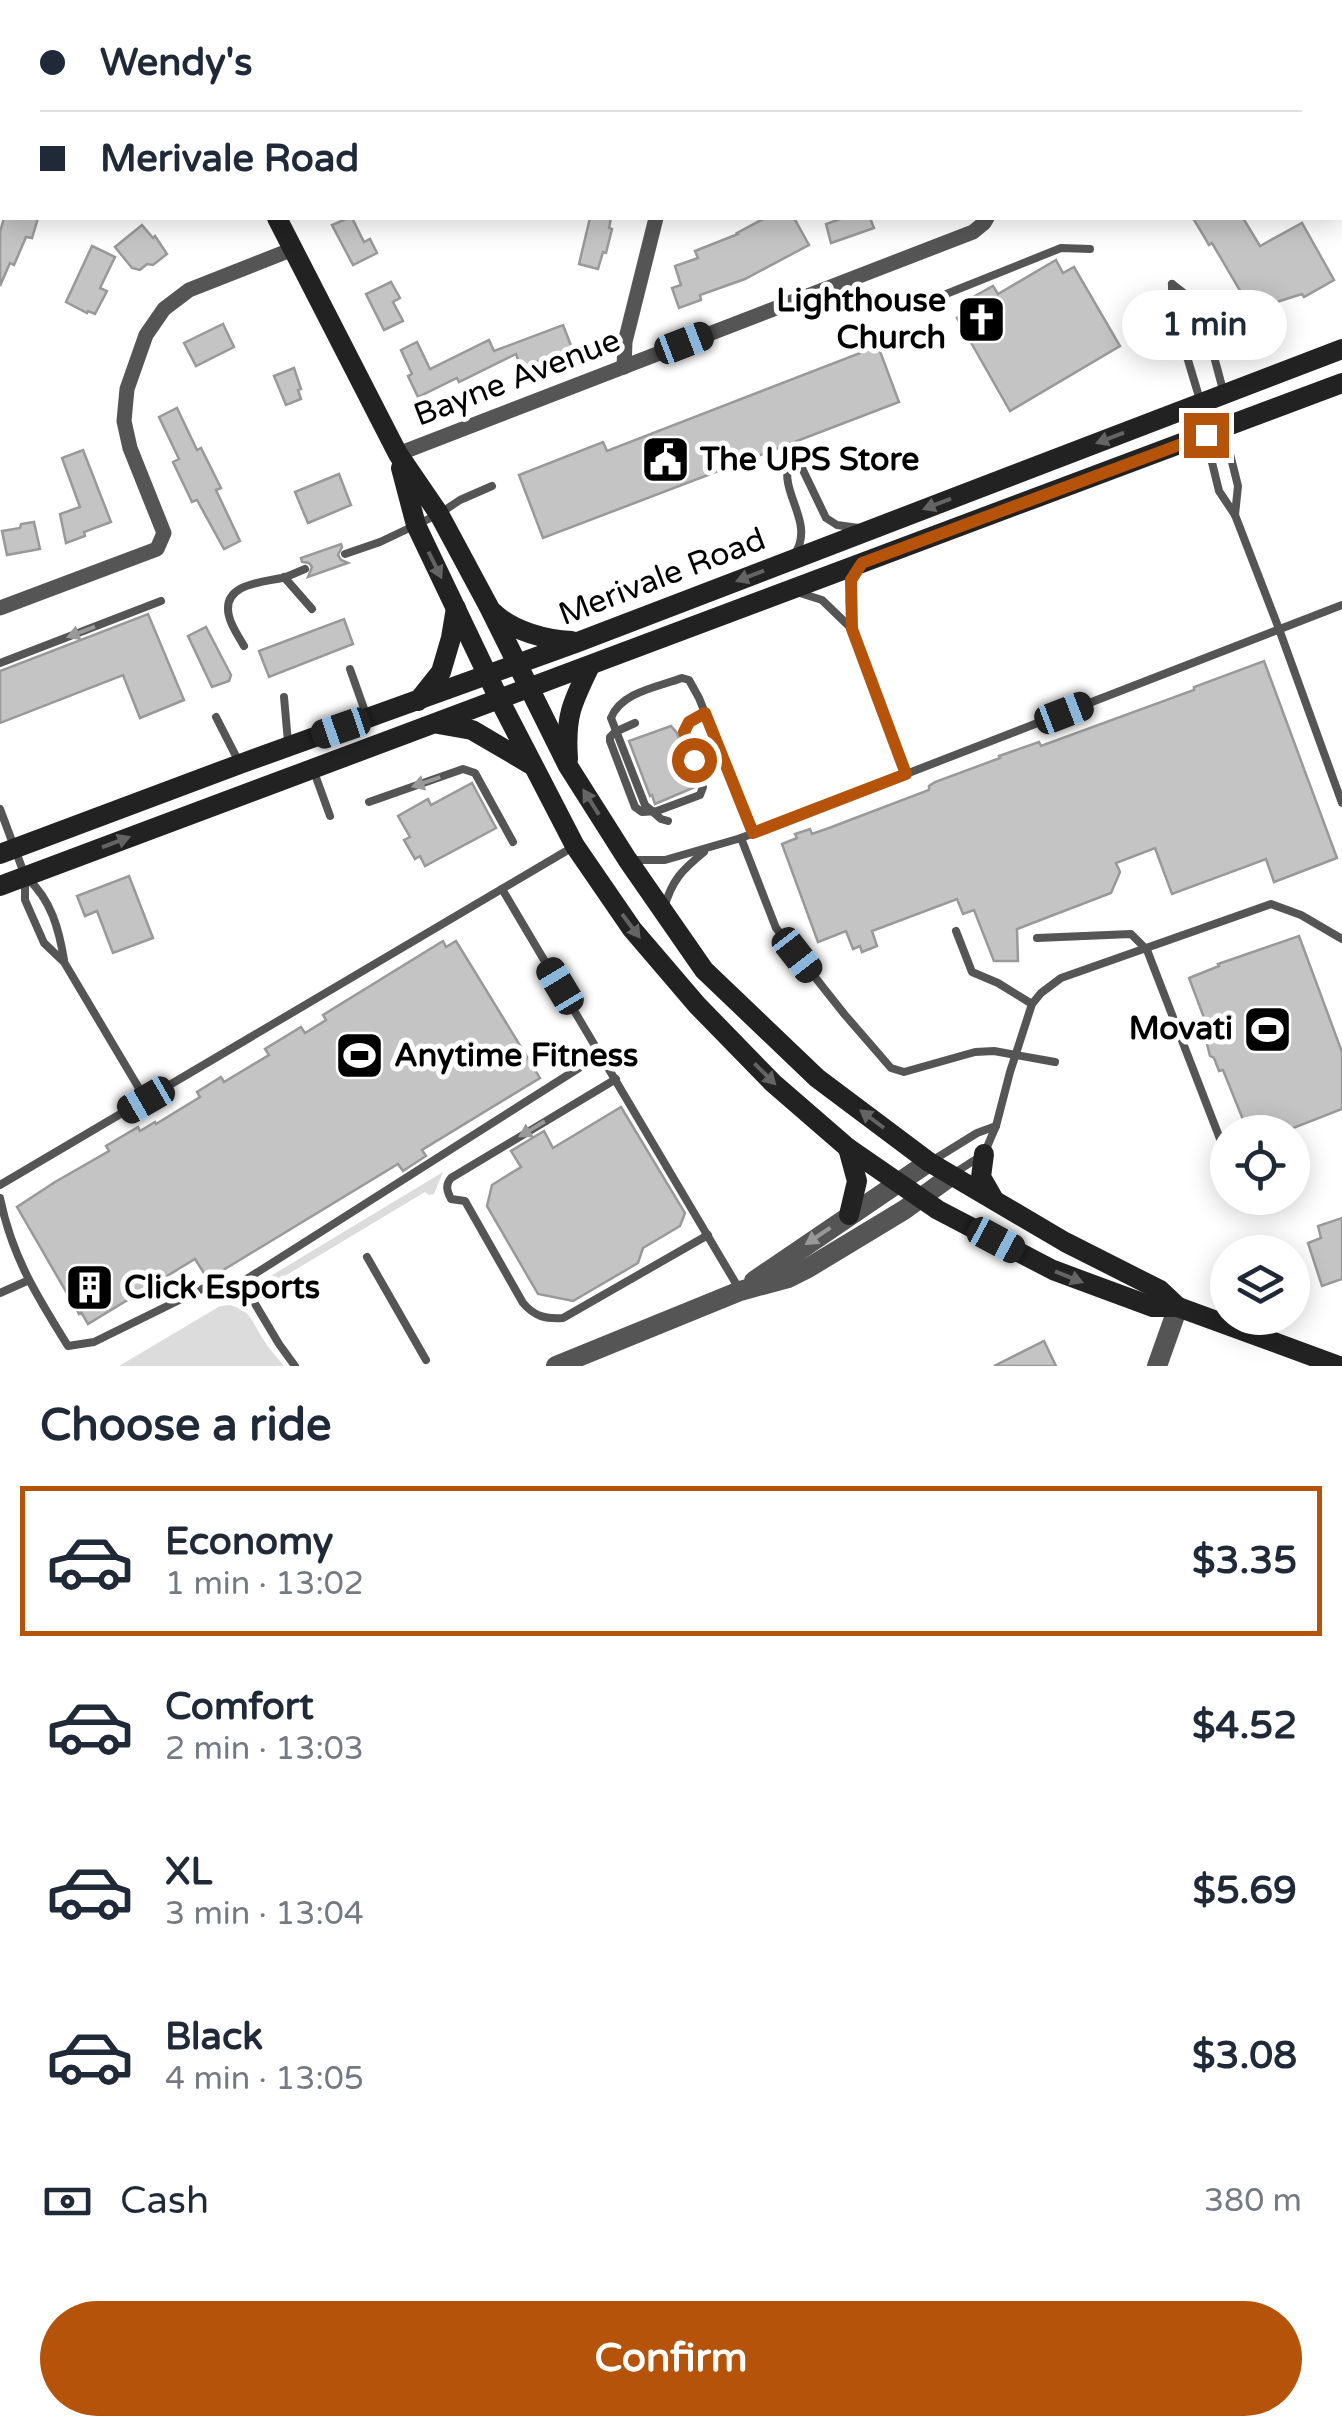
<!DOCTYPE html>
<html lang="en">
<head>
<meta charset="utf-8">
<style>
  body { margin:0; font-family:"Varela Round",sans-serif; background:#f6f6f7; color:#1f2937; height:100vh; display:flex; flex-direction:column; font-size:38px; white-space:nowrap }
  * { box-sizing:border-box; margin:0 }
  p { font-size:32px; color:#747a83 }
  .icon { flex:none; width:55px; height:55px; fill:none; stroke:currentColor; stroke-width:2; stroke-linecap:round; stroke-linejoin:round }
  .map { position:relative; height:1366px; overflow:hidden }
  .details { display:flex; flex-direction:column; background:#fff; flex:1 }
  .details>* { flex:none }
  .banner { position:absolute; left:0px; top:0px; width:1342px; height:220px; box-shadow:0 5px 25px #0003; display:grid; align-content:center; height:220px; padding:0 40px; background:#fff }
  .tools { position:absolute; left:1210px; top:1115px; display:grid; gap:20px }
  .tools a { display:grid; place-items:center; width:100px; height:100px; border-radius:50%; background:#fff; box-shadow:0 5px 25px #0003; font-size:50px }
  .end { position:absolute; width:45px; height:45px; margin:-22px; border:12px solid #b45309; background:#fff; box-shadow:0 0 0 5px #fff }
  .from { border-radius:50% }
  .bubble { position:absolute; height:70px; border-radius:35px; background:#fff; box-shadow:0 5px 25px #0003; font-size:32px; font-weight:700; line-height:70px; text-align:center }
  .car { position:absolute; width:30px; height:60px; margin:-30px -15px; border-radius:12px; box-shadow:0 0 8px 2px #0007; background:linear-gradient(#222 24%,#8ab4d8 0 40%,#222 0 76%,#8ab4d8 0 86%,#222 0) }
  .banner b { display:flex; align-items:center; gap:35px; height:95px; font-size:38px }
  .banner b+b { border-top:2px solid #e0e1e3 }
  .banner i { width:25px; height:25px; background:#1f2937 }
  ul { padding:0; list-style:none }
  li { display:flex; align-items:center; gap:30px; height:150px; margin:0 20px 15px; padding:0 20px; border:5px solid transparent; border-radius:0px }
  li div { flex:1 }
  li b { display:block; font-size:38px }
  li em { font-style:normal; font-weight:700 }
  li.on { border-color:#b45309 }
  li>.icon { width:90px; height:90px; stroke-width:1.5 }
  h2 { padding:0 40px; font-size:45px; line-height:120px }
  .pay { display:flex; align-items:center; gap:25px; height:110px; padding:0 40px; font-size:38px }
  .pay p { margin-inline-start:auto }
  .cta { display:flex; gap:20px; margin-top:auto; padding:20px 40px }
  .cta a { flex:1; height:115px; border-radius:60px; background:#b45309; color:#fff; font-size:40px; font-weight:700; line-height:115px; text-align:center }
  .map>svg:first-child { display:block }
  .green { fill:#dcdcdc }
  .building { fill:#c4c4c4; stroke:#999; stroke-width:2.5 }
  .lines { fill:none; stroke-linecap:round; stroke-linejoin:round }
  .service { stroke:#555; stroke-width:8 }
  .minor { stroke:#555; stroke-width:15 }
  .tertiary { stroke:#555; stroke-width:20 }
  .secondary { stroke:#222; stroke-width:20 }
  .oneway { fill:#646464 }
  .oneway2 { fill:#999 }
  .route { stroke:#b45309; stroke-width:12 }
  .labels { text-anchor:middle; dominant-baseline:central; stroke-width:10; stroke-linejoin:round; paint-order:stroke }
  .poi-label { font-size:32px; font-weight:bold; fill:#000; stroke:#fff; text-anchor:start }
  .street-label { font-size:32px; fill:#000; stroke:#fff }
</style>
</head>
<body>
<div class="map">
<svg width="1342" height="1366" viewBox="0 0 1342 1366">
  <rect width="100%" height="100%" fill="#fff"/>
  <g class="green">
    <path d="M443,1172L434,1194L429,1195L425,1192L270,1285L276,1296L274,1300L266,1299C260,1294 258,1287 264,1280Z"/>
    <path d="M230,1305C253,1312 251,1321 263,1339C269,1349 277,1357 284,1366H119L220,1306Z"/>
  </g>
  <g class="building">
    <path d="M4,218H38L32,238L26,237L14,265L10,263L0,286V232Z"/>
    <path d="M348,218H352L364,242L370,239L377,253L353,265L332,225Z"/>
    <path d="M590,218H611L609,228L612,229L606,253L603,252L598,269L579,264Z"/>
    <path d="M765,218H794L809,245L745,279L700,295L701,300L679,308L672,288L681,285L675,266L698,258L695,251L738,234L737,233Z"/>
    <path d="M843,218H870L874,228L831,243L826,224Z"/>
    <path d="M1193,218H1243L1260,246L1302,223L1334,280L1304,297L1302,294L1258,308L1249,306L1212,243L1209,245Z"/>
    <path d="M142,225L153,238L155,236L167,254L153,265L147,264L140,270L132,268L115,247Z"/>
    <path d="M92,246L115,257L100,288L107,291L95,314L88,311L87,313L66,302Z"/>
    <path d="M1056,260L1063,273L1074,267L1120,346L1010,411L957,318L970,310L966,301L993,286L998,294Z"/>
    <path d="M391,282L400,298L393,302L403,321L384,330L366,294Z"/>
    <path d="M223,324L234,347L196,366L184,343Z"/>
    <path d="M563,325L572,348L521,368L516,354L459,382L457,378L418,397L408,376L412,374L401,350L417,342L430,369L489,340L494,351Z"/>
    <path d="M878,346L899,402L543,538L519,475L603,442L607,451Z"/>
    <path d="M294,368L301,389L298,390L301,399L286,405L274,376Z"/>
    <path d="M177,408L197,450L201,448L221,488L216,490L240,541L224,549L197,500L192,502L173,462L179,459L159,417Z"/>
    <path d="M83,450L111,522L84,532L85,536L66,543L60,514L80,507L62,458Z"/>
    <path d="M339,474L351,505L308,523L295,492Z"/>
    <path d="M34,522L40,549L7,555L2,531L20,528L21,524Z"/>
    <path d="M341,544L342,547L338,555L341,560L348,563L308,577L312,567L309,563L302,562L301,558Z"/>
    <path d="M148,614L184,700L140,718L123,675L0,723V671Z"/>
    <path d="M344,619L353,644L269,677L259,651Z"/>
    <path d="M206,627L231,675L229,681L212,687L188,636Z"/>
    <path d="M1264,661L1337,858L1274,882L1266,859L1172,894L1155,848L1116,863L1120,872L1111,893L1017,929L1018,961H994L974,910L963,914L957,899L872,931L877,946L862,952L860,946L853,949L846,931L818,942L782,844L797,838L795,834L810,829L812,834L829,828L929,790V786L935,782L1000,758L999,756L1039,742L1041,746L1194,690V687Z"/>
    <path d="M671,726L677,733L695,787L655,804L652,795L650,796L629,741Z"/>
    <path d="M472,783L496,828L425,866L420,856L415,859L404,840L410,837L398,816L428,799L431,805Z"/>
    <path d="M129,876L153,938L113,953L97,911L85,916L77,896Z"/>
    <path d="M1299,936L1342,1052V1109L1283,1132H1248L1223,1070L1219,1071L1214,1058L1210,1056L1202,1024L1206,1023L1189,978L1219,966L1218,964Z"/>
    <path d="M443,941L446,947L456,941L540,1078L422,1150L426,1156L406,1169L403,1171L398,1164L215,1275L207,1278L195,1259L88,1324L81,1312L79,1314L17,1207L55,1182L109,1151L106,1146L138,1127L140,1131L155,1122L156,1124L200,1097L197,1092L221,1077L224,1082L269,1055L265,1049L301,1027L305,1033L326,1020L323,1015Z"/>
    <path d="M621,1107L685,1213L680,1226L643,1248L638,1263L573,1301L538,1294L487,1206L492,1185L521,1167L511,1151L544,1131L553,1148Z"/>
    <path d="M1342,1218V1279L1322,1286L1308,1243L1321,1238L1318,1226Z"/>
    <path d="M1044,1341L1056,1366H994Z"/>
  </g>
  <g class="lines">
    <g class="service">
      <path d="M1323,0L1324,2"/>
      <path d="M1340,35L1342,40"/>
      <path d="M1340,138L1342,137"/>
      <path d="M1340,167L1342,173"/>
      <path d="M1172,284L1194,301L1205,323L1223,390"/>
      <path d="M1172,284V307L1200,400"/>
      <path d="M906,310L1061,248L1090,249"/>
      <path d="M1205,323L1222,316"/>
      <path d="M1227,426L1229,450L1238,486L1235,515"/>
      <path d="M1206,438L1219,491L1235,515L1279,629L1342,803"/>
      <path d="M796,552C814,521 779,493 789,462L801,466L826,518L837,525L859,528"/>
      <path d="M345,554L380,542L439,514L460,500L492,486"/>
      <path d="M856,571C847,587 849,615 854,633C867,680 888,727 905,774"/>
      <path d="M284,577L312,609"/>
      <path d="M800,593L822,600L852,629"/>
      <path d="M244,646C239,637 231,626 229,616C221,584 262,582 282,578C290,576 297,572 305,569"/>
      <path d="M0,663L161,601"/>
      <path d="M350,669L367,717"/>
      <path d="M284,697L288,742"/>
      <path d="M216,717L240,764"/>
      <path d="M635,723L615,732L610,737V741L635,807L642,812L657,811L700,795L703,787L684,732L689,721L705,713"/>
      <path d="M313,769L330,816"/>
      <path d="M369,802L463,769L475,773L513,842"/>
      <path d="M0,809L25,876V900L44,943L64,962L146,1100"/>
      <path d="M668,821L661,819L645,805L611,718C621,692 658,687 682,678L689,680L699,698L753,833"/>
      <path d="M741,838L776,928L845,1015L891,1068L904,1072L975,1052L994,1051L1055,1062"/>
      <path d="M633,860H665L741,838L1342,605"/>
      <path d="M28,879C51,900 59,929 64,960"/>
      <path d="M502,889L738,1287"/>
      <path d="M664,908C672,880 682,870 704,852"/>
      <path d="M956,931L972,972L998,983L1032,1004"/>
      <path d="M1037,938L1131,934L1147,950L1222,1144"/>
      <path d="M616,1079L451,1178C445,1185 447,1191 451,1199L465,1201L523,1303C535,1317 546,1319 563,1318L708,1235"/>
      <path d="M935,1159L977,1133L996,1126"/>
      <path d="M953,1174L984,1154L996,1126L1010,1072L1032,1004L1041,993L1061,978L1271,904L1301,915L1342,939"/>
      <path d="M0,1185L573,847"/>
      <path d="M0,1198C12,1257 37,1296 68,1346L94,1342L214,1283L242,1282L279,1344L295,1366"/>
      <path d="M367,1257L426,1360"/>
      <path d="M242,1282L601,1054"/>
      <path d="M0,1293L27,1281"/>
    </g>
    <g class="minor">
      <path d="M408,0L409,2"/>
      <path d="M880,0L881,2"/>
      <path d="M641,2L647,0"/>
      <path d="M624,367L625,342L656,218"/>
      <path d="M398,454L973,232L984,223L987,218"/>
      <path d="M0,608L157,549L164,533L130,448L124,421L127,389L146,335L164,309L189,290L293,249"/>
    </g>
    <g class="tertiary">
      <path d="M754,1281L929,1162"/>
      <path d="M556,1366L740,1291L788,1278L808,1268L904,1210L951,1176"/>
      <path d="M1157,1366L1178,1307"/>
    </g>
    <g class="secondary">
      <path d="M170,0L171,2"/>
      <path d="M277,218L398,454L439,514L489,607L568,766L627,859L704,970L817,1078L929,1162L1065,1242L1160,1290L1178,1307"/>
      <path d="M401,468L416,525L499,699L575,846L632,929L697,1005L773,1083L848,1148L938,1210L1053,1270L1153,1307H1178L1339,1366"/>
      <path d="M493,612C512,631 546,640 572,641"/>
      <path d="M418,701L441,672L451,638L456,608"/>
      <path d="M438,724L472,730L530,764"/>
      <path d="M568,759C565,716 572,703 590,666"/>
      <path d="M0,854L240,764L578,642L1342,349"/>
      <path d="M0,886L1342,383"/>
      <path d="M848,1148L857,1181L849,1215"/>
      <path d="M984,1154L981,1177L993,1198"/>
    </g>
  </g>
  <defs><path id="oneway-solid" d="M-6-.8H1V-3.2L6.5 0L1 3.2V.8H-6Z" transform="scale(2.5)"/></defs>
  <g class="oneway">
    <use href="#oneway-solid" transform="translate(1110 438) rotate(159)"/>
    <use href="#oneway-solid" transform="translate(937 504) rotate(159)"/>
    <use href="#oneway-solid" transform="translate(435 565) rotate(64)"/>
    <use href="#oneway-solid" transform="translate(750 576) rotate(159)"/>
    <use href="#oneway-solid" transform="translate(591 802) rotate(-122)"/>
    <use href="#oneway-solid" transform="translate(116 842) rotate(-21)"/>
    <use href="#oneway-solid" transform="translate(631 926) rotate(53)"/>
    <use href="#oneway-solid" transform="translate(765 1074) rotate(45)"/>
    <use href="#oneway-solid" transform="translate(872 1119) rotate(-143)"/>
    <use href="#oneway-solid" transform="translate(1069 1277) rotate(22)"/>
  </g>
  <g class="oneway2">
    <use href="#oneway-solid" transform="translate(81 632) rotate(159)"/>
    <use href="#oneway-solid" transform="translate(426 782) rotate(161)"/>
    <use href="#oneway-solid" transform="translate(532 1129) rotate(149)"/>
    <use href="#oneway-solid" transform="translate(818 1236) rotate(146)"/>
  </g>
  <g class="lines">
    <path class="route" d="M694,760L684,732L689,722L705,713L753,833L906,774L852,629L851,580L862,563L1206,435"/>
  </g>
  <defs>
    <symbol id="church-square" viewBox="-11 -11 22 22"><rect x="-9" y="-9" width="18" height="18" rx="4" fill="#000" stroke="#fff"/><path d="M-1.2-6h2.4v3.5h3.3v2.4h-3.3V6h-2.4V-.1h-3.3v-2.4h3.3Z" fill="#fff"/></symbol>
    <symbol id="civic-square" viewBox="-11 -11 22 22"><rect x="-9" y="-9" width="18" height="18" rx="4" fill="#000" stroke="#fff"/><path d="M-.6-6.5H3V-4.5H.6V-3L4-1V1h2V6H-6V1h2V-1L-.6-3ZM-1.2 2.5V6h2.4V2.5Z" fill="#fff"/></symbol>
    <symbol id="stadium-square" viewBox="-11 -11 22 22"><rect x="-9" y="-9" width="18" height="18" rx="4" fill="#000" stroke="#fff"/><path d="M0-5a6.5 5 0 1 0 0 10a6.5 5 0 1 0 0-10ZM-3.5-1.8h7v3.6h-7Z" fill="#fff"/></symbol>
    <symbol id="building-square" viewBox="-11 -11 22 22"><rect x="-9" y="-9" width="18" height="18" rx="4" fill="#000" stroke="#fff"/><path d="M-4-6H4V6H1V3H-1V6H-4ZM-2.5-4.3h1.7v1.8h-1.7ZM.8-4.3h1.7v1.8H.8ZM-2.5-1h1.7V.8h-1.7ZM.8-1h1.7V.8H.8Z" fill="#fff"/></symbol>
  </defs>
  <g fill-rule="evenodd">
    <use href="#church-square" x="954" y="292" width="55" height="55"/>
    <use href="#civic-square" x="638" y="432" width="55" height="55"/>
    <use href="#stadium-square" x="1240" y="1002" width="55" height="55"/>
    <use href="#stadium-square" x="332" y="1028" width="55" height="55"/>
    <use href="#building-square" x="62" y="1260" width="55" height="55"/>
  </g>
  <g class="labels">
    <g class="poi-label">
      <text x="946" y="301" text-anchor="end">Lighthouse<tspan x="946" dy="37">Church</tspan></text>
      <text x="700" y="460">The UPS Store</text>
      <text x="1233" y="1029" text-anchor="end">Movati</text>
      <text x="394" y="1056">Anytime Fitness</text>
      <text x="124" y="1288">Click Esports</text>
    </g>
    <g class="street-label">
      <text transform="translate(517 378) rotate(-21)">Bayne Avenue</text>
      <text transform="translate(662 577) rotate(-21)">Merivale Road</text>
    </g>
  </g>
</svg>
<div class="tools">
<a><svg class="icon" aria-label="locate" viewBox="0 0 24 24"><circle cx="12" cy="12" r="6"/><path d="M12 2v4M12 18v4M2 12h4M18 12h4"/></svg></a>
<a><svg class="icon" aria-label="layers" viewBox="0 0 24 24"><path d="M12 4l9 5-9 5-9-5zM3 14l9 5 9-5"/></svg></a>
</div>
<i class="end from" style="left:694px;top:760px"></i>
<i class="end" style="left:1206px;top:435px"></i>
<div class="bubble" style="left:1122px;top:290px;width:165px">1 min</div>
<i class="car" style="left:684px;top:343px;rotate:69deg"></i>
<i class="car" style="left:1064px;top:713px;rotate:69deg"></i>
<i class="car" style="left:341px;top:728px;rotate:251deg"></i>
<i class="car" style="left:797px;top:955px;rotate:142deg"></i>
<i class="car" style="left:560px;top:986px;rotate:329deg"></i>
<i class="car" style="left:146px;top:1100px;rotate:240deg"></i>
<i class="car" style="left:996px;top:1240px;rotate:118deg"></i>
<div class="banner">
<b><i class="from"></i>Wendy's</b>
<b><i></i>Merivale Road</b>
</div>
</div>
<section class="details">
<h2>Choose a ride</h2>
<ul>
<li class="on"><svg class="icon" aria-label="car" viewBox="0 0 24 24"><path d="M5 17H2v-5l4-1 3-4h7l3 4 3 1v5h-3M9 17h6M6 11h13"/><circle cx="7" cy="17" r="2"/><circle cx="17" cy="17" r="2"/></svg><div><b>Economy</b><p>1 min · 13:02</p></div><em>$3.35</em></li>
<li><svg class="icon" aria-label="car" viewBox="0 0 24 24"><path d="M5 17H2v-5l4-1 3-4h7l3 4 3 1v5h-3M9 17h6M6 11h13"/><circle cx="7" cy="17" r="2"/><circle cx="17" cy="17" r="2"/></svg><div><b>Comfort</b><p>2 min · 13:03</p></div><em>$4.52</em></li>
<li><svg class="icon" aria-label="car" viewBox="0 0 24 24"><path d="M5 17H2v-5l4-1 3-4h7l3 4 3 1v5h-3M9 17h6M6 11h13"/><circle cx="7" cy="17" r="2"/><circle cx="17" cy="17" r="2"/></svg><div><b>XL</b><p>3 min · 13:04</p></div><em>$5.69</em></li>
<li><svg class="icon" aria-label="car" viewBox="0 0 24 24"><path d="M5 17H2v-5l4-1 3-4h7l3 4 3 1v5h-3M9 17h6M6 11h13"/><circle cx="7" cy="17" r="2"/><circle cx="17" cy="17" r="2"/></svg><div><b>Black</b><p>4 min · 13:05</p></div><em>$3.08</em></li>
</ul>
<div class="pay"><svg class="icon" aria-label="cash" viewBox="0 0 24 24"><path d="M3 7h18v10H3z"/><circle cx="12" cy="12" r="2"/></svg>Cash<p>380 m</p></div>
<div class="cta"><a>Confirm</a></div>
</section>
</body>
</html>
